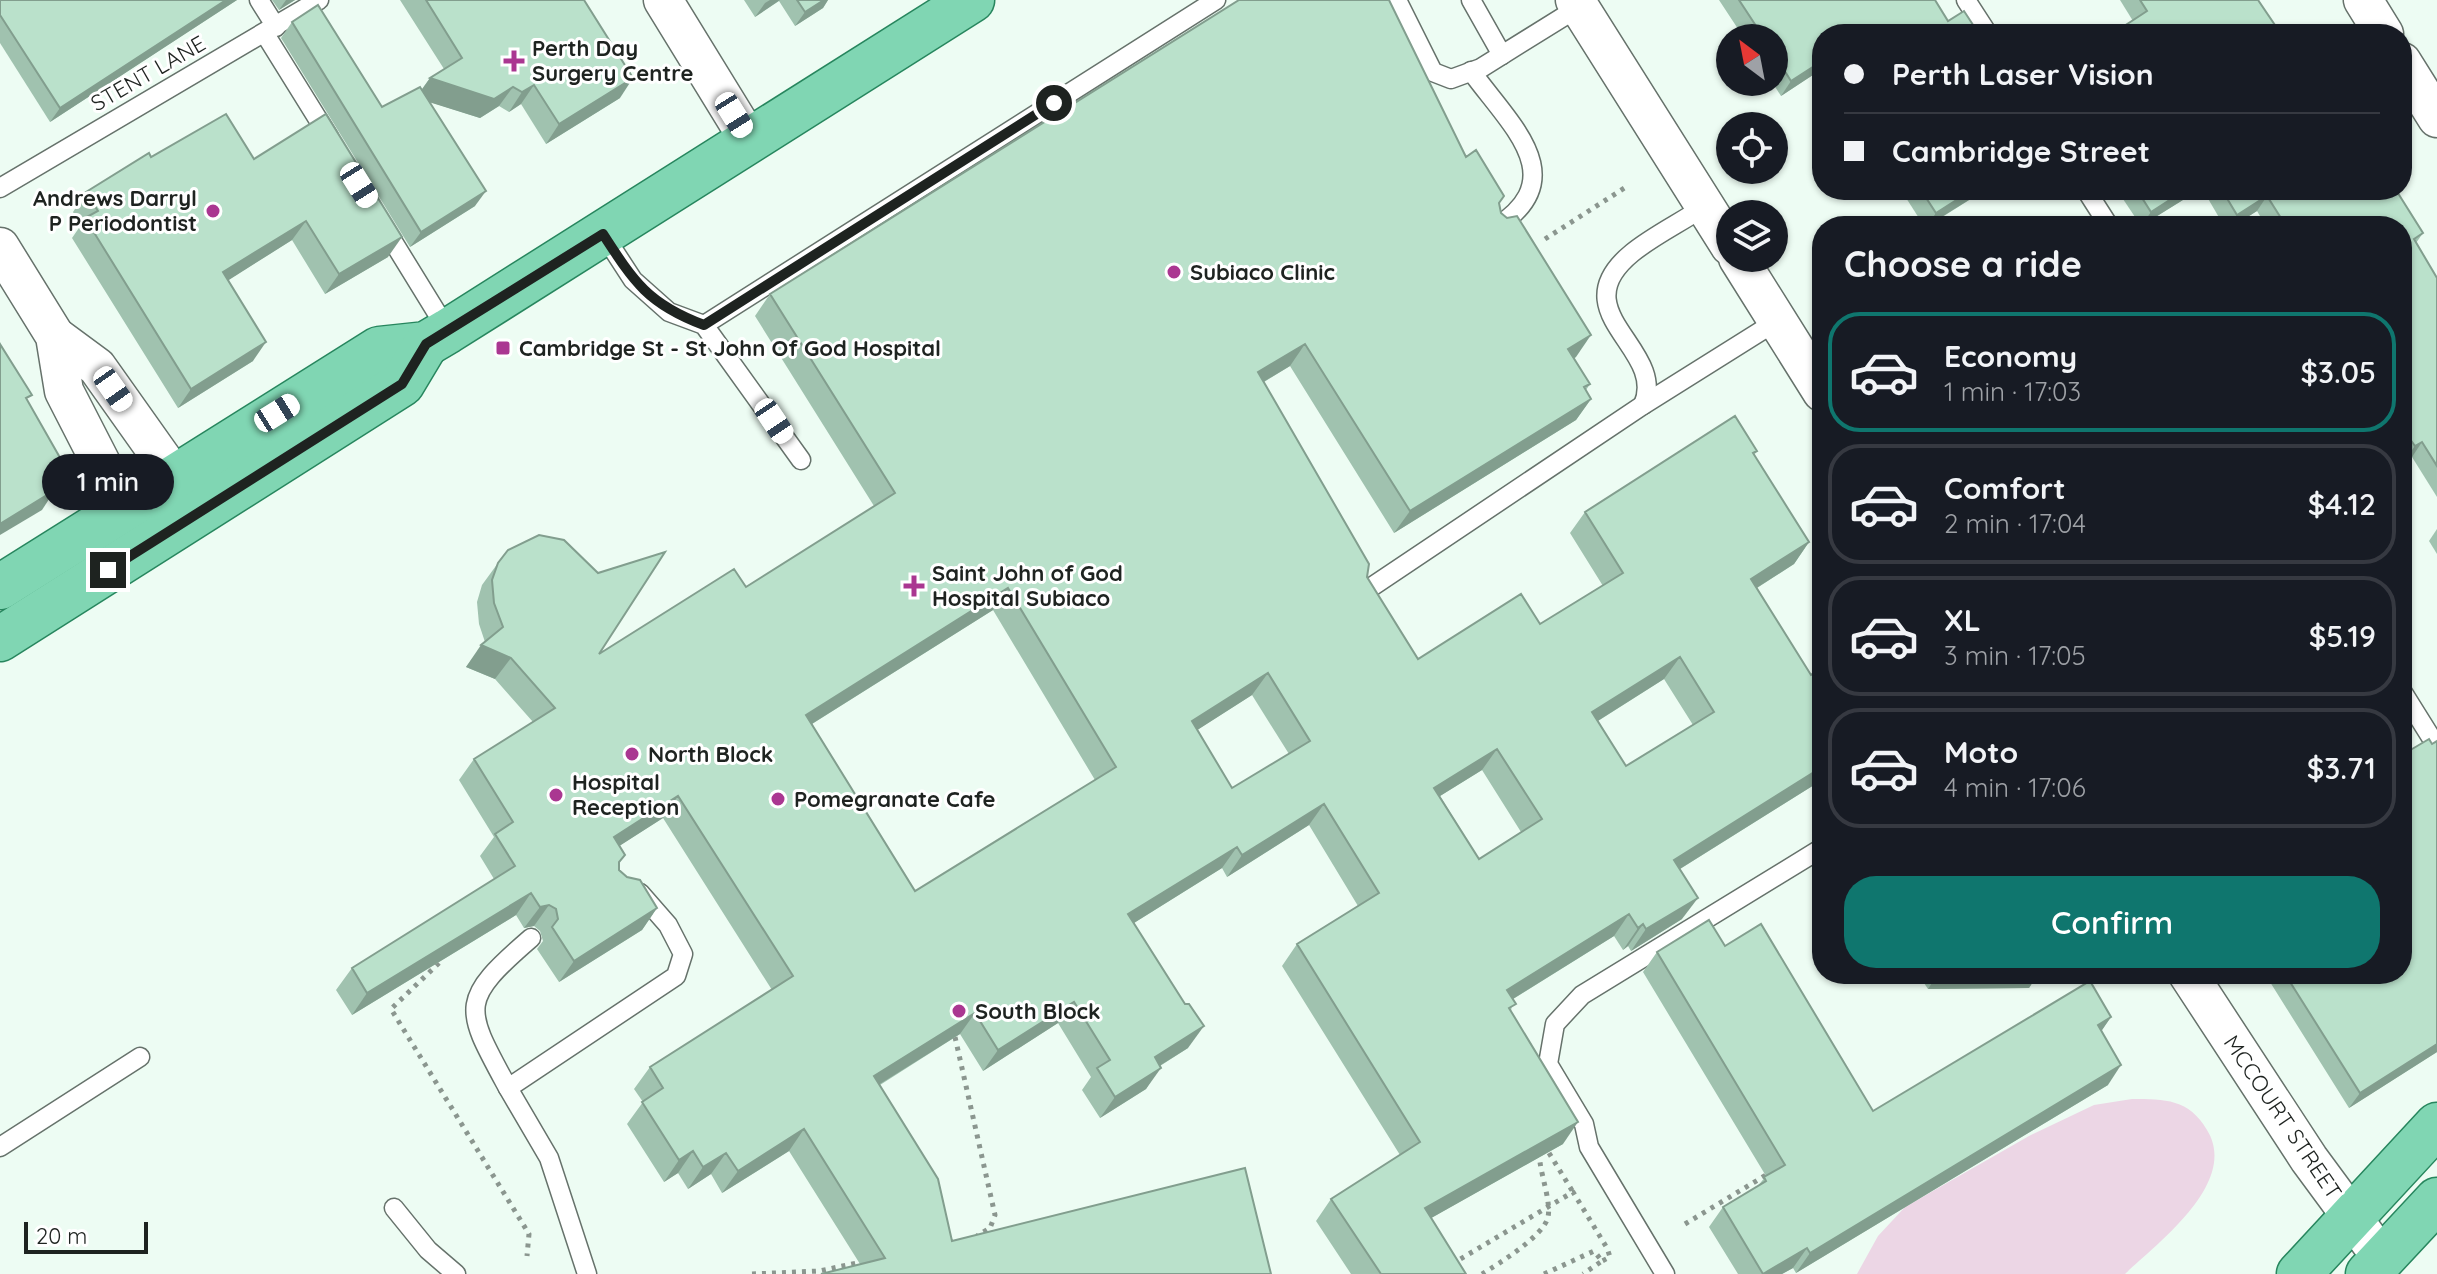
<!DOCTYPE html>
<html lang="en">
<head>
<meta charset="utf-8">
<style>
  body { margin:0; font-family:Quicksand,sans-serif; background:#242831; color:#f1f3f6; height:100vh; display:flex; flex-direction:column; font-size:30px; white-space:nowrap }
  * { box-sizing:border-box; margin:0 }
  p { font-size:26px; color:#9ea1a6 }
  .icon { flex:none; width:44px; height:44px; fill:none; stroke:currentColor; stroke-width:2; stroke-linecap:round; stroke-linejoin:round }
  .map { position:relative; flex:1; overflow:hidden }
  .sheet { position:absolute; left:1812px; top:216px; width:600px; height:768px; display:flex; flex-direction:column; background:#171b24; border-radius:32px; box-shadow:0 2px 6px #0004 }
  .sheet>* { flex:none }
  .hud { position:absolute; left:1812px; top:24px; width:600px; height:176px; border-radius:32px; box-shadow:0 2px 6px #0004; display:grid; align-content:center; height:176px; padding:0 32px; background:#171b24 }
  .needle { width:52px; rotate:328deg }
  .fabs { position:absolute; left:1716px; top:24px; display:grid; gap:16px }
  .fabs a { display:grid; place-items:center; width:72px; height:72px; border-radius:50%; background:#171b24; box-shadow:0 2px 6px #0004; font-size:40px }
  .scale { position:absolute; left:24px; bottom:20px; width:124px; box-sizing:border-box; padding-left:8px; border:4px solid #1e2320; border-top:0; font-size:22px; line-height:28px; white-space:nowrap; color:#1e2320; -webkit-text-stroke:6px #fff; paint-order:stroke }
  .end { position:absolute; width:36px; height:36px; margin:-18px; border:10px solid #1e2320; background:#fff; box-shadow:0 0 0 4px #fff }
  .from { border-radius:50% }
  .bubble { position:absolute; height:56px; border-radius:28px; background:#171b24; box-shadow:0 2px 6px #0004; font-size:26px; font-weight:600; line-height:56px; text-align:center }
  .car { position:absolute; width:24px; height:48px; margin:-24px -12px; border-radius:10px; box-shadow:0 0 6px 2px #0007; background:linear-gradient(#fff 24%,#345 0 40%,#fff 0 76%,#345 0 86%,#fff 0) }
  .hud b { display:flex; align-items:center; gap:28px; height:76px; font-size:30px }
  .hud b+b { border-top:2px solid #363941 }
  .hud i { width:20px; height:20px; background:#f1f3f6 }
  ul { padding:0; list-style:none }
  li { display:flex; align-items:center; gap:24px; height:120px; margin:0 16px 12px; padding:0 16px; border:4px solid #363941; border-radius:32px }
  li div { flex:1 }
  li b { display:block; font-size:30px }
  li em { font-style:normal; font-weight:600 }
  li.active { border-color:#0f766e }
  li>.icon { width:72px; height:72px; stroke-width:1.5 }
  h2 { padding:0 32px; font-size:36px; line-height:96px }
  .action { display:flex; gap:16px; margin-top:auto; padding:16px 32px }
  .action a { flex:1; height:92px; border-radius:32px; background:#0f766e; color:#fff; font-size:32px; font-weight:600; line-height:92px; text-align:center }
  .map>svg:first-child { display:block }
  .green { fill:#ecd6e5 }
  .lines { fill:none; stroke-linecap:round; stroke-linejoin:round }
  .service-casing { stroke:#66726b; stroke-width:21 }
  .minor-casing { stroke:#66726b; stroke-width:41 }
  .primary-casing { stroke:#27865e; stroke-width:47 }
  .path { stroke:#8b968f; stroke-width:5; stroke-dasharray:4 6; stroke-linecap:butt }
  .service { stroke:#fff; stroke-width:18 }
  .minor { stroke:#fff; stroke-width:38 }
  .primary { stroke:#80d6b3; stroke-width:44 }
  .wall { fill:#a0c2af; fill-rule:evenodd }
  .shaded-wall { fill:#829e8e }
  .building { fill:#bae1cb; stroke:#829e8e; stroke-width:2; fill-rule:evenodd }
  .route { stroke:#1e2320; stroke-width:10 }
  .poi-dot { fill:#aa3791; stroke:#fff; stroke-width:3 }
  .labels { text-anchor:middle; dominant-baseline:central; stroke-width:6; stroke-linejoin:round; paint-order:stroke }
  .poi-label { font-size:22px; font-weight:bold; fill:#1e2320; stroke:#fff; text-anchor:start }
  .street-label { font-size:22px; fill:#1e2320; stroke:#fff }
</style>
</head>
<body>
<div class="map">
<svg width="2437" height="1274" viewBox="0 0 2437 1274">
  <rect width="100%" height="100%" fill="#edfcf3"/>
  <path class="green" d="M2132,1099C2165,1099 2189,1099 2207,1130C2239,1182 2160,1241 2125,1274H1857L1878,1236L1905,1207L2029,1136L2094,1105Z"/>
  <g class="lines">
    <defs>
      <g id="service">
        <path d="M259,0L276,27"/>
        <path d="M1397,0L1433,72L1451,79L1481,68L1579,7"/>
        <path d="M1471,0L1502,55"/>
        <path d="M1966,0L1988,34"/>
        <path d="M265,34L329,137"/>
        <path d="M1471,71C1510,125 1574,178 1495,228"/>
        <path d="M0,188L319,0"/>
        <path d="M2086,190L2109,226"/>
        <path d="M384,227L448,331"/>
        <path d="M603,234L633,280L669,312L704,325L801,460"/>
        <path d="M704,325L1216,0"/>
        <path d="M1643,405C1668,348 1559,313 1632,253C1654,235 1682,222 1705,206"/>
        <path d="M1364,592L1643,405L1777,321"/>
        <path d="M2402,691L2437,747"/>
        <path d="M531,938C458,1001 464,1007 508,1088L676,976L683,954L668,925L640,893"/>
        <path d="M508,1088L549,1158L587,1274"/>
        <path d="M0,1147L140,1057"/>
        <path d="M394,1208L428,1250L456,1274"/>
        <path d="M1665,1274L1589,1147L1584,1124L1548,1064L1555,1024L1582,995L1822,848"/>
      </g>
      <g id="minor">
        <path d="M663,0L749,140"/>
        <path d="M1575,0L1730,246"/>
        <path d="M2363,0L2384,34"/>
        <path d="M2402,62L2437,118"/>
        <path d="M0,247L55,336L64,391L124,508"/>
        <path d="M1738,258L1822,392"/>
        <path d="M55,336L97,367L175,477"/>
        <path d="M2188,974L2309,1159L2382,1258"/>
      </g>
      <g id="primary">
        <path d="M0,587L379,349L426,344L448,331L972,0"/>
        <path d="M0,639L402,384L426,344"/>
        <path d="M2299,1274L2437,1125"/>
        <path d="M2368,1274L2437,1200"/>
      </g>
    </defs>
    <use href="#service" class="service-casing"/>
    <use href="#minor" class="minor-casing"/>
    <use href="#primary" class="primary-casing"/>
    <g class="path">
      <path d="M1545,239L1626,187"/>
      <path d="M439,963L391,1009L529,1234L527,1256"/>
      <path d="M955,1037L995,1215L990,1228L977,1236"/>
      <path d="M1549,1153L1573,1192"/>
      <path d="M1685,1224L1766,1175"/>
      <path d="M1452,1264L1573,1192L1607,1248L1610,1257L1602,1261"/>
      <path d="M752,1274L819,1271L862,1262"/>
      <path d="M1482,1274C1498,1264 1544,1236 1548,1217C1551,1203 1542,1178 1540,1162"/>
      <path d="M1544,1274L1594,1251L1602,1261L1583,1274"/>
    </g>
    <use href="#service" class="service"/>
    <use href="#minor" class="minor"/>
    <use href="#primary" class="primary"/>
  </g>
  <g class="wall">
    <path d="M0,0H237L50,122L0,43Z"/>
    <path d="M272,0H295L279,10Z"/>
    <path d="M400,0H584L620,98L546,144L521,104L509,112L499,106L480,118L430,102L475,206L410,247L281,38L292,22L382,107L422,89L430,78L444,69Z"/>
    <path d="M744,0H828L823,8L795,26L779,1L755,17Z"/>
    <path d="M1719,0H1935L1948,21L1979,34H1822V69L1781,96L1772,82H1774V38H1744Z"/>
    <path d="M2120,0H2258L2133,21Z"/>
    <path d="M151,157L254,159L388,257L325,294L292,240L228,280L253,361L178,408L72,238L81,225L73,212L86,192Z"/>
    <path d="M1466,157L1499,203L1501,213L1576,357L1574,358L1590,384L1586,390L1591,399L1576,420L1394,533L1290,366L1264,382L1367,577L1418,659L1540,624L1603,586L1570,533L1585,512L1757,451L1754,455L1809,542L1794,564L1757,588L1811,675L1822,669V780L1680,869L1682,919L1631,951L1628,946L1623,950L1614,936L1513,999L1511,1011L1563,1144L1431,1218L1466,1274H1351L1316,1221L1331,1199L1400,1155L1282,966L1297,944L1358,906L1309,825L1227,877L1222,868L1134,923L1188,1048L1160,1066L1146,1089L1100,1118L1082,1090L1091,1077L1058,1023L983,1071L960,1034L880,1085L952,1241L860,1264L789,1151L722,1193L711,1174L688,1189L678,1173L664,1182L627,1124L643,1102L634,1089L650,1067L772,990L663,818L619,846L625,855L619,863V870L657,908L642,930L559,982L537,949L543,941L540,931L534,926L524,928L516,915L352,1015L336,990L352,968L494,879L480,856L494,837L459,780L474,759L533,722L495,679L466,667L485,642L479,624L477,602L482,585L498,563L599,654L746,587L874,506L755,316L770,294ZM993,610L1095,780L915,891L812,724ZM1664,679L1693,725L1626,766L1598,721ZM1252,695L1289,754L1232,788L1197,730ZM1482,770L1521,832L1479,859L1440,796Z"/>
    <path d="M1901,190H1985L1928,226H1924Z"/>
    <path d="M2117,190H2199L2141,226Z"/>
    <path d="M2203,190H2396L2423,233L2416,243L2437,278V497L2412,457L2404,461L2402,458V226H2266L2257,211L2233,226H2224Z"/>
    <path d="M2437,529V554L2429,541Z"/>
    <path d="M2432,744L2437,1052L2349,1108L2265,974H2402Z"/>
    <path d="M1657,952L1873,1111L2111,1017L2101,1031L2108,1085L1796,1273L1793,1268L1782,1274H1738L1709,1227L1723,1207L1757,1187L1766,1176L1643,972Z"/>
    <path d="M1857,974H1878L1862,984Z"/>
    <path d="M1918,974H2038L2029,988L1928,989Z"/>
  </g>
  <g class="shaded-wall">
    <path d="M226,0H237L50,122L60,108Z"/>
    <path d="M286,0H295L279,10Z"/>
    <path d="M770,0H780L755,17L765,3Z"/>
    <path d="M824,0H828L823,8L795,26L805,12Z"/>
    <path d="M1822,61V69L1781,96L1791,81Z"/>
    <path d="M430,78L513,87L499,106L480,118L416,98Z"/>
    <path d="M633,78L620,98L546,144L559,124Z"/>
    <path d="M534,85L521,104L509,112L522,92Z"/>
    <path d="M1972,190H1985L1927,226L1936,213Z"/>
    <path d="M2185,190H2199L2141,226L2151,212Z"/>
    <path d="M486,191L475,206L410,247L421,232Z"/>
    <path d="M2267,196L2257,211L2233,226H2229L2237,215Z"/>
    <path d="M306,221L292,240L210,292L223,272Z"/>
    <path d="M402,237L388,257L325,294L339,274Z"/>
    <path d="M1591,335L1576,357L1553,371L1568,349Z"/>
    <path d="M266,342L253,361L178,408L191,389Z"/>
    <path d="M1305,344L1290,366L1243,394L1258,372Z"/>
    <path d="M1591,399L1576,420L1394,533L1410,511Z"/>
    <path d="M2422,442L2412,457L2404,461L2415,446Z"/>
    <path d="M67,470L53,489L49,481Z"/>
    <path d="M55,490L42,510L0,535V524Z"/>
    <path d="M1809,542L1794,564L1736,601L1751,579Z"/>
    <path d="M1008,588L993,610L791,737L806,715Z"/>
    <path d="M481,645L511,658L495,679L466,667Z"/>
    <path d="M1680,657L1664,679L1577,734L1592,712Z"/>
    <path d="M1268,673L1252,695L1177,743L1192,721Z"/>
    <path d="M1497,749L1482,770L1419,809L1434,788Z"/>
    <path d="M1822,767V780L1659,882L1674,860Z"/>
    <path d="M678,796L663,818L599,859L614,837Z"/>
    <path d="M1324,804L1309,825L1227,877L1242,855Z"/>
    <path d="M1237,847L1222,868L1113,936L1128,914Z"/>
    <path d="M531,893L516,915L352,1015L367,993Z"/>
    <path d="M1698,898L1682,919L1631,951L1646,929Z"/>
    <path d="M549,905L534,926L524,928L540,907Z"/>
    <path d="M657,908L642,930L559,982L574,961Z"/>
    <path d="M1629,914L1614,936L1492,1012L1507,990Z"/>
    <path d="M1643,924L1628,946L1623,950L1638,928Z"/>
    <path d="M1869,974H1878L1862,984Z"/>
    <path d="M1938,974H2038L2029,988L1928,989Z"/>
    <path d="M1074,1002L1058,1023L983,1071L998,1050Z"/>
    <path d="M975,1013L960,1034L859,1097L874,1076Z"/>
    <path d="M2111,1017L2098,1036V1025Z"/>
    <path d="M1204,1026L1188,1048L1140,1078L1155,1057Z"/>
    <path d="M2437,1044V1052L2349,1108L2360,1093Z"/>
    <path d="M2121,1065L2108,1085L1796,1273L1810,1253Z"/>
    <path d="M1161,1068L1146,1089L1100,1118L1115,1097Z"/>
    <path d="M1578,1122L1563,1144L1410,1230L1425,1208Z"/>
    <path d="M804,1129L789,1151L722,1193L738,1171Z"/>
    <path d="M693,1151L678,1173L664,1182L679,1160Z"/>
    <path d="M726,1153L711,1174L688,1189L703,1167Z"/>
    <path d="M1807,1248L1793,1268L1782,1274H1764Z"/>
  </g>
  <g class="building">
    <path d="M0,0H226L60,108L0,15Z"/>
    <path d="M426,0H584L633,78L559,124L534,85L522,92L513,87L494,99L430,78L462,58Z"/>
    <path d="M797,0H824L805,12Z"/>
    <path d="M1239,0H1389L1466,157L1476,150L1504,196L1499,203L1501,213L1507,218L1517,216L1591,335L1568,349L1590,384L1584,387L1591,399L1410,511L1305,344L1258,372L1369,564L1367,577L1418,659L1521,594L1540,624L1623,573L1585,512L1735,416L1757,451L1753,453L1809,542L1751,579L1811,675L1822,669V767L1674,860L1698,898L1646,929L1643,924L1638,928L1629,914L1507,990L1516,1004L1509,1008L1578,1122L1425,1208L1466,1274H1381L1331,1199L1420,1142L1297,944L1379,893L1324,804L1242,855L1237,847L1128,914L1185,1004H1189L1204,1026L1155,1057L1161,1068L1115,1097L1097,1068L1110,1060L1074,1002L998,1050L975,1013L874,1076L938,1179L952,1241L1245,1168L1271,1274H821L885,1258L804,1129L738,1171L726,1153L703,1167L693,1151L679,1160L642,1102L663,1088L650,1067L793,976L678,796L614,837L625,855L619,862V870L627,877L640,880L657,908L574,961L552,927L558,919L556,909L549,905L540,907L531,893L367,993L352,968L515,866L495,834L513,822L474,759L555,708L511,658L481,645L503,627L494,603L492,580L498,563L508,550L539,535L564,540L598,573L665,552L599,654L734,569L746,587L895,493L770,294ZM1008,588L1116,767L915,891L806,715ZM1680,657L1714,712L1626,766L1592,712ZM1268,673L1310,741L1232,788L1192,721ZM1497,749L1542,819L1479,859L1434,788Z"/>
    <path d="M1739,0H1935L1948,21L1964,11L1979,34H1822V61L1791,81L1774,54V38H1764Z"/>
    <path d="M2140,0H2258L2281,34H2112L2147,11Z"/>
    <path d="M318,5L382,107L420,87L486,191L421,232L292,22Z"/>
    <path d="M226,114L254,159L326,114L402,237L339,274L306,221L223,272L266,342L191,389L85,218L98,211L86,192L149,153L151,157Z"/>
    <path d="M1921,190H1972L1936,213Z"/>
    <path d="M2137,190H2185L2151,212Z"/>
    <path d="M2222,190H2396L2423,233L2414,239L2437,278V466L2422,442L2415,446L2402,428V410L2410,405L2402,393V226H2286L2267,196L2237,215Z"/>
    <path d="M0,344L32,395L26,398L67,470L49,481L55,490L0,524Z"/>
    <path d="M2429,739L2432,744L2437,741V1044L2360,1093L2285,974H2402V755Z"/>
    <path d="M1709,920L1725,946L1761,924L1873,1111L2090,981L2111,1017L2098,1025L2121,1065L1810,1253L1807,1248L1763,1274L1723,1207L1766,1181L1764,1177L1785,1165L1657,952Z"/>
  </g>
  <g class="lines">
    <path class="route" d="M108,570L402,384L426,344L603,234C634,282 648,304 704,325L1054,103"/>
  </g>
  <g class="poi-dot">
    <path d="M510 49h8v8h8v8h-8v8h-8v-8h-8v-8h8z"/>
    <circle cx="213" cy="211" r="8"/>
    <circle cx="1174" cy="272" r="8"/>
    <rect x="495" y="340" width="16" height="16" rx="4"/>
    <path d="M910 574h8v8h8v8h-8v8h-8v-8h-8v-8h8z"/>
    <circle cx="632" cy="754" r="8"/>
    <circle cx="556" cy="795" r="8"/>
    <circle cx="778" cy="799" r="8"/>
    <circle cx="959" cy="1011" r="8"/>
  </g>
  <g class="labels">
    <g class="poi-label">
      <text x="532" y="48">Perth Day<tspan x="532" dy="25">Surgery Centre</tspan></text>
      <text x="197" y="198" text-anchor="end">Andrews Darryl<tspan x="197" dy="25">P Periodontist</tspan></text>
      <text x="1190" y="272">Subiaco Clinic</text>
      <text x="519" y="348">Cambridge St - St John Of God Hospital</text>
      <text x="932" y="573">Saint John of God<tspan x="932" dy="25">Hospital Subiaco</tspan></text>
      <text x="648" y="754">North Block</text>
      <text x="572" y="782">Hospital<tspan x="572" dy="25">Reception</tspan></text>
      <text x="794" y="799">Pomegranate Cafe</text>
      <text x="975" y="1011">South Block</text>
    </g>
    <g class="street-label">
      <text transform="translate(148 73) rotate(-30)">STENT LANE</text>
      <text transform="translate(2283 1117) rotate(56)">MCCOURT STREET</text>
    </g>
  </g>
</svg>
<div class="fabs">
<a><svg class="needle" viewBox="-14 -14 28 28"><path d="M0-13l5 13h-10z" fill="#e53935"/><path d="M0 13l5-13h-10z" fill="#9ea1a6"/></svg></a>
<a><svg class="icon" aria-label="locate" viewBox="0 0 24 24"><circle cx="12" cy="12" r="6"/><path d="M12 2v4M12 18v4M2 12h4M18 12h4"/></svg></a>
<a><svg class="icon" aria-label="layers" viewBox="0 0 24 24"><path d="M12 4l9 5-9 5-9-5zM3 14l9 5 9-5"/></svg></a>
</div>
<div class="scale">20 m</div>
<i class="end from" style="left:1054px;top:103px"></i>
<i class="end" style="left:108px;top:570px"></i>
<div class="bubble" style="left:42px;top:454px;width:132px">1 min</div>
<i class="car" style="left:734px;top:115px;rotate:148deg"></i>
<i class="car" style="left:359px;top:185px;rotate:148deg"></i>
<i class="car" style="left:113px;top:389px;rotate:145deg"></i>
<i class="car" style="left:277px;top:413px;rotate:58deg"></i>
<i class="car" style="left:774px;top:421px;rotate:146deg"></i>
<div class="hud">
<b><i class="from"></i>Perth Laser Vision</b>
<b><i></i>Cambridge Street</b>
</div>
<section class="sheet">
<h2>Choose a ride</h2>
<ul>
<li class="active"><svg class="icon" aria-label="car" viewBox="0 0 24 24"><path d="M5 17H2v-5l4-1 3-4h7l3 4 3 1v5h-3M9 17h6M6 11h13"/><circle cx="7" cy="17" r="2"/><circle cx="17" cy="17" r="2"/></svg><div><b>Economy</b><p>1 min · 17:03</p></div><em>$3.05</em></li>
<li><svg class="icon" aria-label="car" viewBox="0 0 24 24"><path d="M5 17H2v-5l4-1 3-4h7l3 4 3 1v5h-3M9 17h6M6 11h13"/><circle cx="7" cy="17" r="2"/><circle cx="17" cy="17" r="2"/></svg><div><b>Comfort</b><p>2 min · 17:04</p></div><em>$4.12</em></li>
<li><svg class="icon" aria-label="car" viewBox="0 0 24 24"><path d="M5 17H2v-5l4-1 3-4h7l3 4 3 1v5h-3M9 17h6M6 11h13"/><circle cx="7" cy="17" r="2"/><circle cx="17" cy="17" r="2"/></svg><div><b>XL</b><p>3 min · 17:05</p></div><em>$5.19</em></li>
<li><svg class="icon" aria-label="car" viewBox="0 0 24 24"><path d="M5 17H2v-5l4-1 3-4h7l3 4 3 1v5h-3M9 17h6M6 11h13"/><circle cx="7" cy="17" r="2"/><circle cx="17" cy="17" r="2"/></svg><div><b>Moto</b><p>4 min · 17:06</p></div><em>$3.71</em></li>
</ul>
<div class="action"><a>Confirm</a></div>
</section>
</div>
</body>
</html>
